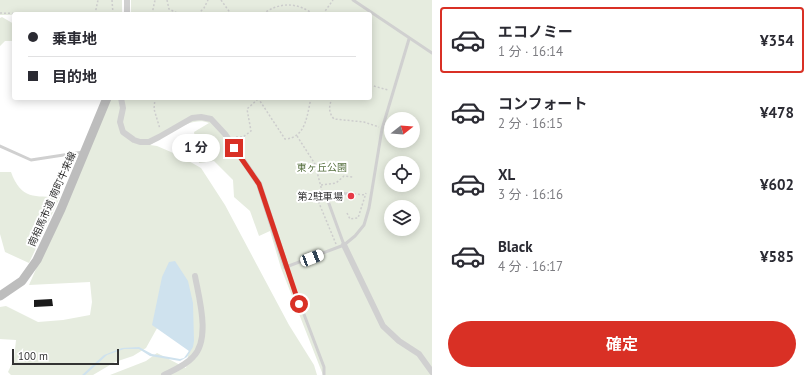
<!DOCTYPE html>
<html lang="ja">
<head>
<meta charset="utf-8">
<style>
  body { margin:0; font-family:"PT Sans","Noto Sans JP",sans-serif; background:#f7f7f7; color:#2b2b33; height:100vh; display:flex; flex-direction:column; font-size:15px; white-space:nowrap }
  * { box-sizing:border-box; margin:0 }
  p { font-size:13px; color:#7c7c81 }
  .icon { flex:none; width:22px; height:22px; fill:none; stroke:currentColor; stroke-width:2; stroke-linecap:round; stroke-linejoin:round }
  .map { position:relative; flex:1; overflow:hidden }
  .side { display:flex; flex-direction:column; background:#fff; width:380px }
  .side>* { flex:none }
  .top-card { position:absolute; left:12px; top:12px; width:360px; height:88px; border-radius:4px; box-shadow:0 2px 10px #0003; display:grid; align-content:center; height:88px; padding:0 16px; background:#fff }
  .needle { width:26px; rotate:73deg }
  .buttons { position:absolute; left:384px; top:112px; display:grid; gap:8px }
  .buttons a { display:grid; place-items:center; width:36px; height:36px; border-radius:50%; background:#fff; box-shadow:0 2px 10px #0003; font-size:20px }
  .scale { position:absolute; left:12px; bottom:10px; width:107px; box-sizing:border-box; padding-left:4px; border:2px solid #333; border-top:0; font-size:11px; line-height:14px; white-space:nowrap; color:#333; -webkit-text-stroke:3px #fff; paint-order:stroke }
  .end { position:absolute; width:18px; height:18px; margin:-9px; border:5px solid #d93025; background:#fff; box-shadow:0 0 0 2px #fff }
  .from { border-radius:50% }
  .bubble { position:absolute; height:28px; border-radius:14px; background:#fff; box-shadow:0 2px 10px #0003; font-size:13px; font-weight:700; line-height:28px; text-align:center }
  .car { position:absolute; width:12px; height:24px; margin:-12px -6px; border-radius:5px; box-shadow:0 0 3px 1px #0007; background:linear-gradient(#fff 24%,#345 0 40%,#fff 0 76%,#345 0 86%,#fff 0) }
  .top-card b { display:flex; align-items:center; gap:14px; height:38px; font-size:15px }
  .top-card b+b { border-top:1px solid #e1e1e2 }
  .top-card i { width:10px; height:10px; background:#2b2b33 }
  ul { padding:7px 0 0; list-style:none }
  li { display:flex; align-items:center; gap:12px; height:66px; margin:0 8px 6px; padding:0 8px; border:2px solid transparent; border-radius:4px }
  li div { flex:1 }
  li b { display:block; font-size:15px }
  li em { font-style:normal; font-weight:700 }
  li.active { border-color:#d93025 }
  li>.icon { width:36px; height:36px; stroke-width:1.5 }
  .cta { display:flex; gap:8px; margin-top:auto; padding:8px 16px }
  .cta a { flex:1; height:46px; border-radius:24px; background:#d93025; color:#fff; font-size:16px; font-weight:700; line-height:46px; text-align:center }
  main { display:flex; flex:1; min-height:0 }
  .map>svg:first-child { display:block }
  .green { fill:#e6ecdf; fill-rule:evenodd }
  .water { fill:#cfe2ee }
  .building { fill:#1a1a1a }
  .lines { fill:none; stroke-linecap:round; stroke-linejoin:round }
  .path { stroke:#cdcdcd; stroke-width:1.5; stroke-dasharray:2 2; stroke-linecap:butt }
  .lane { stroke:#d0d0d0; stroke-width:3 }
  .street { stroke:#d0d0d0; stroke-width:6 }
  .secondary { stroke:#bdbdbd; stroke-width:9 }
  .route { stroke:#d93025; stroke-width:5 }
  .poi-dot { fill:#e63946; stroke:#fff; stroke-width:1.5 }
  .labels { text-anchor:middle; dominant-baseline:central; stroke-width:4; stroke-linejoin:round; paint-order:stroke }
  .park-label { font-size:10px; fill:#56703f; stroke:#fff }
  .poi-label { font-size:10px; fill:#333; stroke:#fff; text-anchor:end }
  .street-label { font-size:10px; fill:#333; stroke:#fff }
</style>
</head>
<body>
<main>
<div class="map">
<svg width="432" height="375" viewBox="0 0 432 375">
  <rect width="100%" height="100%" fill="#fff"/>
  <g class="green">
    <path d="M0,0H122V14L0,15Z"/>
    <path d="M131,0H432V375H323L281,268L270,231L259,236L250,211L234,197L233,180L214,161L199,163L194,132L209,123C191,115 166,136 150,145L157,146L178,155L201,168L225,205L289,325L314,365L317,375H110L146,361L157,353L186,368L190,343L161,321L146,348L133,356L115,362L93,375H11L8,372L14,359L16,340L0,339V307L6,306L38,322L63,320L90,315L92,302L90,282L29,285L111,98H370V14H131ZM391,119H413V141H391ZM391,163H413V185H391ZM391,207H413V229H391Z"/>
    <path d="M2,17L14,24V41H5L0,46V18Z"/>
    <path d="M0,172H11C21,200 35,196 60,197L29,263L5,252L0,234Z"/>
  </g>
  <path class="water" d="M175,261L188,281L193,303L194,341L193,347L187,357L180,361L150,356L139,349H124L107,355L85,375H82L104,355L122,348L139,347L152,354L180,359L184,358L189,351L152,325L162,277L169,262Z"/>
  <path class="building" d="M52,299L53,306L34,307V300Z"/>
  <g class="lines">
    <g class="path">
      <path d="M112,0L113,14"/>
      <path d="M167,0L169,9L179,14"/>
      <path d="M221,0L231,14"/>
      <path d="M0,13L30,14"/>
      <path d="M95,14L98,0"/>
      <path d="M152,14L155,0"/>
      <path d="M198,14L204,8L208,0"/>
      <path d="M263,14C279,2 297,2 313,14"/>
      <path d="M323,14L333,0"/>
      <path d="M370,85L388,90"/>
      <path d="M155,98L154,109L160,129"/>
      <path d="M258,98L285,139C306,138 307,115 311,98"/>
      <path d="M332,98C329,106 328,112 334,119L364,122L379,127"/>
      <path d="M297,136L315,164L322,191L319,203L336,244"/>
      <path d="M236,137H243L251,131L247,109L258,99"/>
      <path d="M321,185L336,183L344,176L353,177"/>
      <path d="M354,194L366,195"/>
      <path d="M347,213L350,219L358,218L366,193"/>
    </g>
    <g class="lane">
      <path d="M353,0L432,53"/>
      <path d="M0,146L31,160L83,152"/>
      <path d="M344,245L328,201L335,193L350,194"/>
      <path d="M324,375V367L286,267L344,245L355,236L364,225L369,208L382,129L409,39"/>
    </g>
    <g class="street">
      <path d="M127,0V14"/>
      <path d="M121,98L123,108L120,122L123,132L134,140L140,142H149L159,137L192,118L201,117L211,119L225,134L259,184L286,267"/>
      <path d="M344,245L383,326L399,341L419,354L432,372"/>
      <path d="M164,375C174,370 186,365 193,357C211,339 199,298 195,276"/>
    </g>
    <path class="secondary" d="M0,296L22,281L37,260L61,209L107,98"/>
  </g>
  <g class="lines">
    <path class="route" d="M234,148L259,184L299,304"/>
  </g>
  <circle class="poi-dot" cx="351" cy="196" r="4"/>
  <g class="labels">
    <g class="park-label">
      <text x="322" y="167">東ヶ丘公園</text>
    </g>
    <g class="poi-label">
      <text x="343" y="196">第2駐車場</text>
    </g>
    <g class="street-label">
      <text transform="translate(52 199) rotate(-66)">南相馬市道 南町牛来線</text>
    </g>
  </g>
</svg>
<div class="buttons">
<a><svg class="needle" viewBox="-14 -14 28 28"><path d="M0-13l5 13h-10z" fill="#e53935"/><path d="M0 13l5-13h-10z" fill="#7c7c81"/></svg></a>
<a><svg class="icon" aria-label="locate" viewBox="0 0 24 24"><circle cx="12" cy="12" r="6"/><path d="M12 2v4M12 18v4M2 12h4M18 12h4"/></svg></a>
<a><svg class="icon" aria-label="layers" viewBox="0 0 24 24"><path d="M12 4l9 5-9 5-9-5zM3 14l9 5 9-5"/></svg></a>
</div>
<div class="scale">100 m</div>
<i class="end from" style="left:299px;top:304px"></i>
<i class="end" style="left:234px;top:148px"></i>
<div class="bubble" style="left:172px;top:134px;width:48px">1 分</div>
<i class="car" style="left:312px;top:258px;rotate:69deg"></i>
<div class="top-card">
<b><i class="from"></i>乗車地</b>
<b><i></i>目的地</b>
</div>
</div>
<section class="side">
<ul>
<li class="active"><svg class="icon" aria-label="car" viewBox="0 0 24 24"><path d="M5 17H2v-5l4-1 3-4h7l3 4 3 1v5h-3M9 17h6M6 11h13"/><circle cx="7" cy="17" r="2"/><circle cx="17" cy="17" r="2"/></svg><div><b>エコノミー</b><p>1 分 · 16:14</p></div><em>¥354</em></li>
<li><svg class="icon" aria-label="car" viewBox="0 0 24 24"><path d="M5 17H2v-5l4-1 3-4h7l3 4 3 1v5h-3M9 17h6M6 11h13"/><circle cx="7" cy="17" r="2"/><circle cx="17" cy="17" r="2"/></svg><div><b>コンフォート</b><p>2 分 · 16:15</p></div><em>¥478</em></li>
<li><svg class="icon" aria-label="car" viewBox="0 0 24 24"><path d="M5 17H2v-5l4-1 3-4h7l3 4 3 1v5h-3M9 17h6M6 11h13"/><circle cx="7" cy="17" r="2"/><circle cx="17" cy="17" r="2"/></svg><div><b>XL</b><p>3 分 · 16:16</p></div><em>¥602</em></li>
<li><svg class="icon" aria-label="car" viewBox="0 0 24 24"><path d="M5 17H2v-5l4-1 3-4h7l3 4 3 1v5h-3M9 17h6M6 11h13"/><circle cx="7" cy="17" r="2"/><circle cx="17" cy="17" r="2"/></svg><div><b>Black</b><p>4 分 · 16:17</p></div><em>¥585</em></li>
</ul>
<div class="cta"><a>確定</a></div>
</section>
</main>
</body>
</html>
